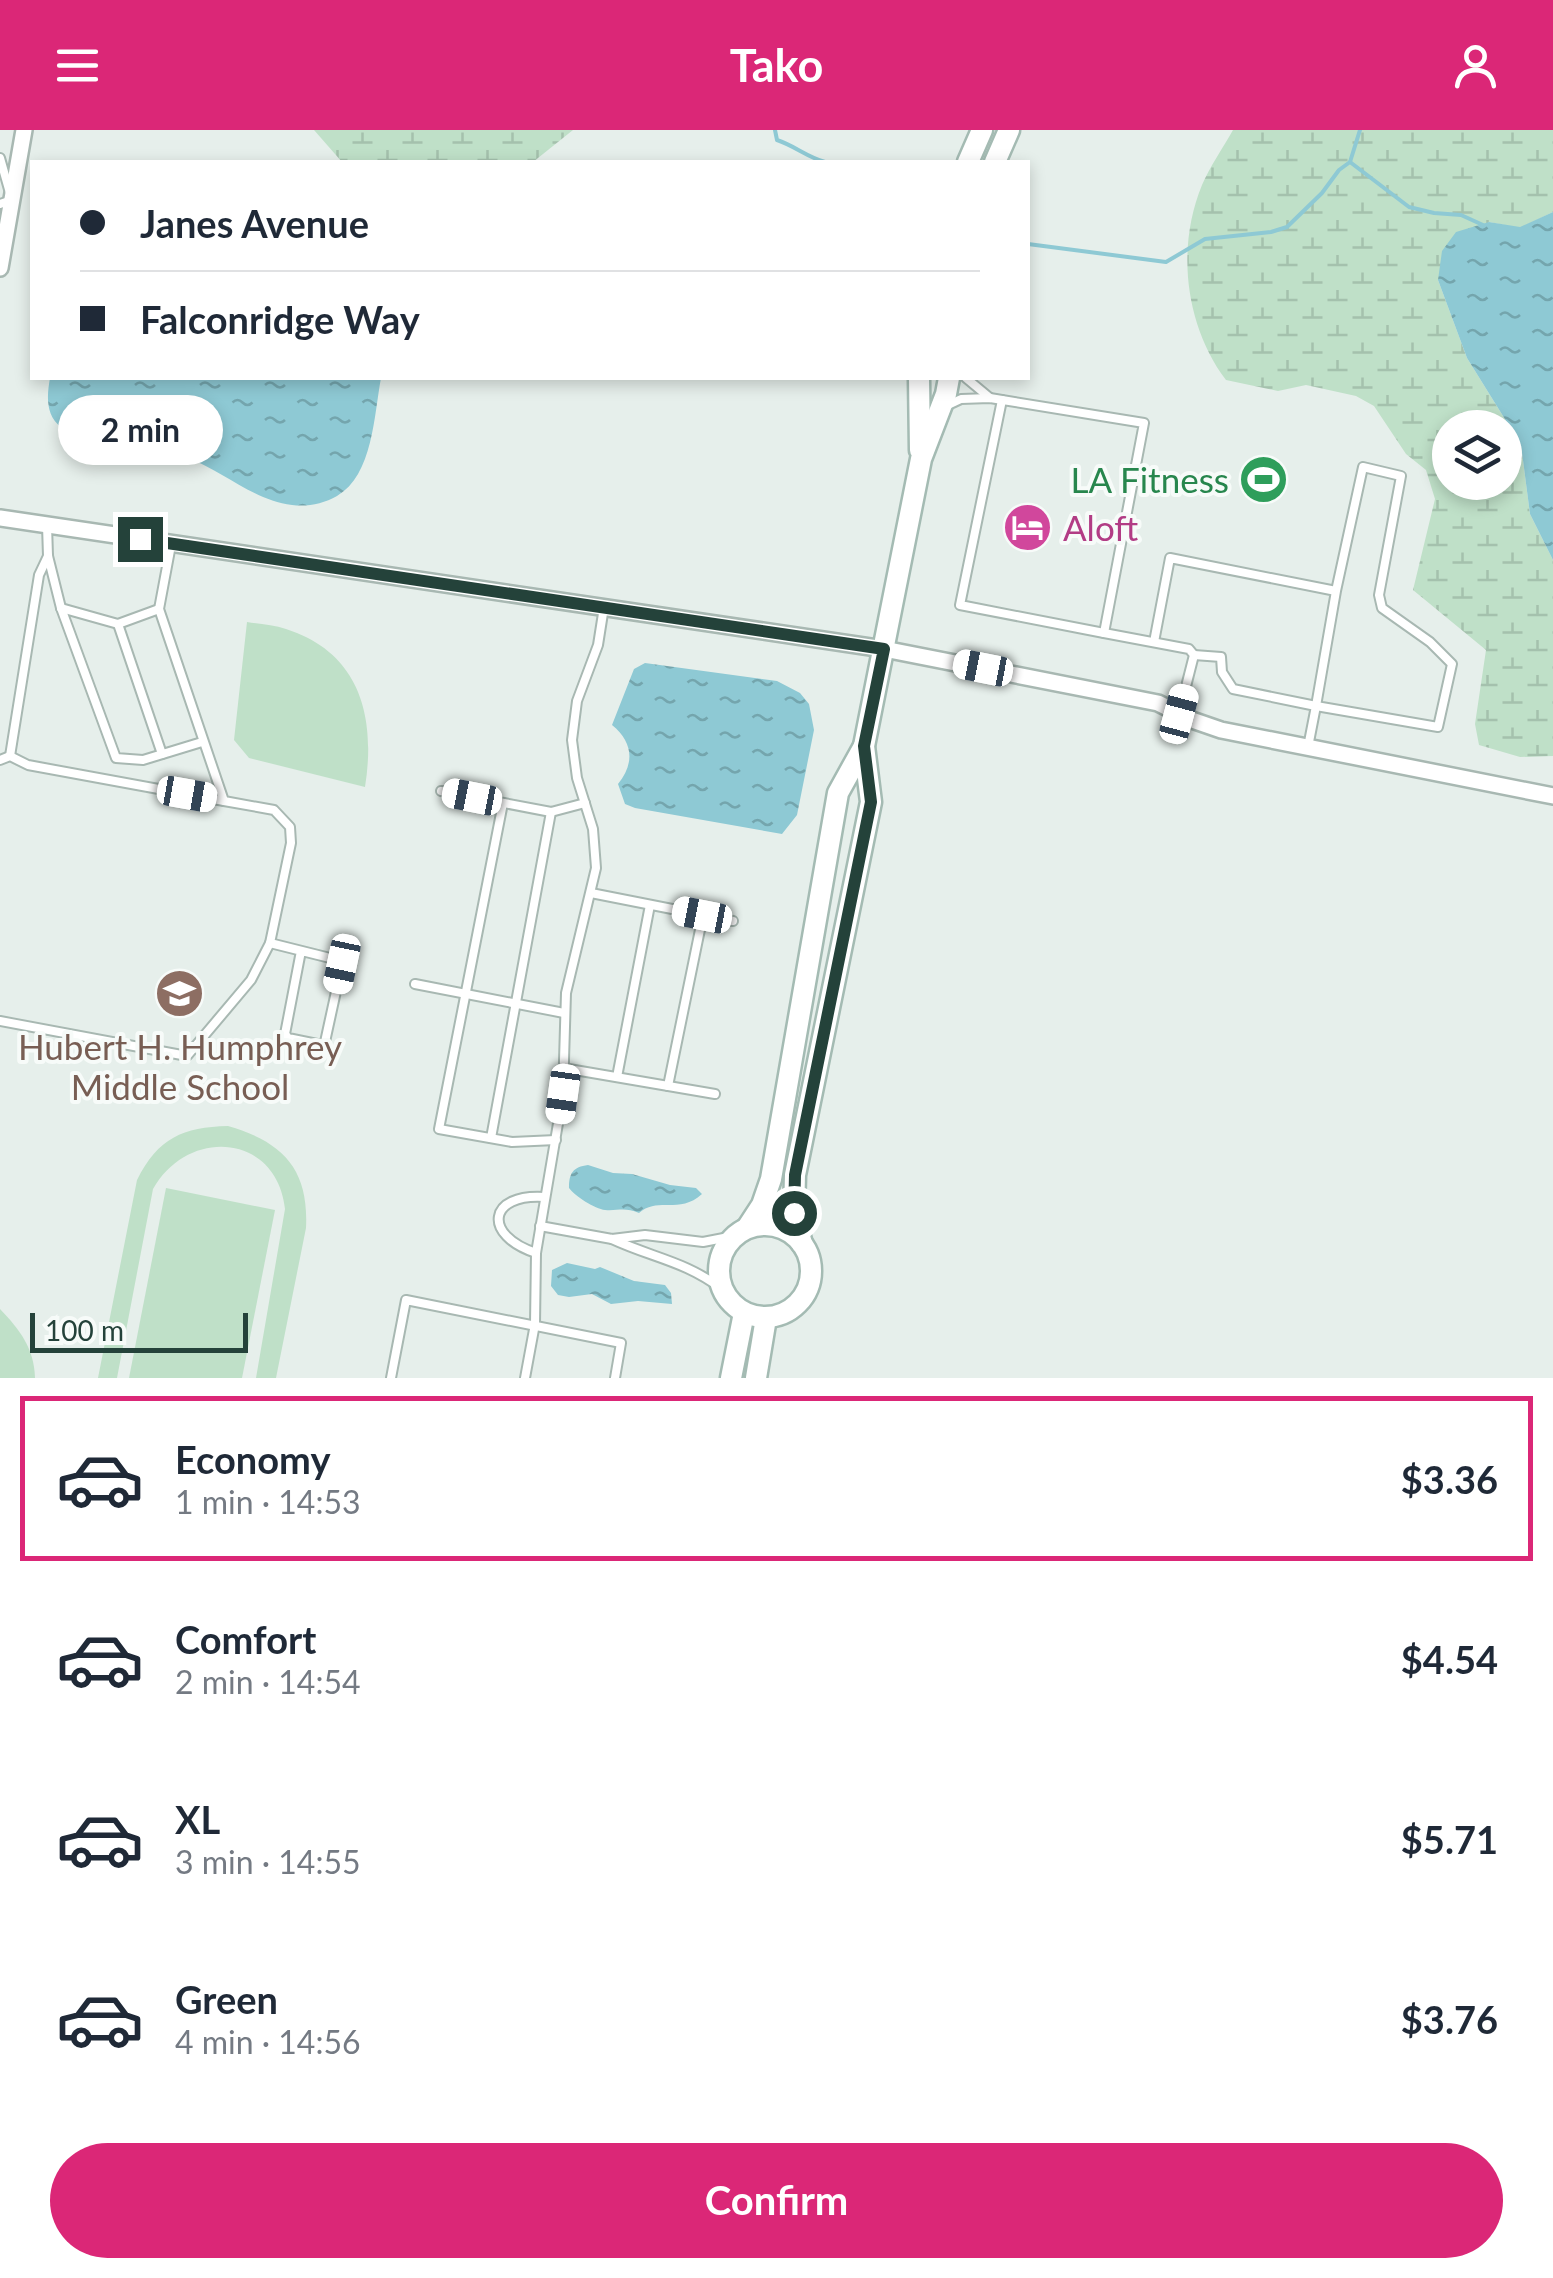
<!DOCTYPE html>
<html lang="en">
<head>
<meta charset="utf-8">
<style>
  body { margin:0; font-family:Lato,sans-serif; background:#f2f2f3; color:#1f2937; height:100vh; display:flex; flex-direction:column; font-size:38px; white-space:nowrap }
  * { box-sizing:border-box; margin:0 }
  p { font-size:32px; color:#747a83 }
  .icon { flex:none; width:55px; height:55px; fill:none; stroke:currentColor; stroke-width:2; stroke-linecap:round; stroke-linejoin:round }
  .map { position:relative; height:1248px; overflow:hidden }
  .drawer { display:flex; flex-direction:column; background:#fff; flex:1 }
  .drawer>* { flex:none }
  .guide { position:absolute; left:30px; top:30px; width:1000px; height:220px; border-radius:0px; box-shadow:0 5px 15px #0003; display:grid; align-content:center; height:220px; padding:0 50px; background:#fff }
  .buttons { position:absolute; left:1432px; top:280px; display:grid; gap:20px }
  .buttons a { display:grid; place-items:center; width:90px; height:90px; border-radius:50%; background:#fff; box-shadow:0 5px 15px #0003; font-size:50px }
  .scale { position:absolute; left:30px; bottom:25px; width:218px; box-sizing:border-box; padding-left:10px; border:5px solid #24423a; border-top:0; font-size:28px; line-height:35px; white-space:nowrap; color:#24423a; -webkit-text-stroke:8px #f7fbf9; paint-order:stroke }
  .end { position:absolute; width:45px; height:45px; margin:-22px; border:12px solid #24423a; background:#fff; box-shadow:0 0 0 5px #fff }
  .from { border-radius:50% }
  .bubble { position:absolute; height:70px; border-radius:35px; background:#fff; box-shadow:0 5px 15px #0003; font-size:32px; font-weight:700; line-height:70px; text-align:center }
  .car { position:absolute; width:30px; height:60px; margin:-30px -15px; border-radius:12px; box-shadow:0 0 8px 2px #0007; background:linear-gradient(#fff 24%,#345 0 40%,#fff 0 76%,#345 0 86%,#fff 0) }
  .guide b { display:flex; align-items:center; gap:35px; height:95px; font-size:38px }
  .guide b+b { border-top:2px solid #e0e1e3 }
  .guide i { width:25px; height:25px; background:#1f2937 }
  ul { padding:18px 0 0; list-style:none }
  li { display:flex; align-items:center; gap:30px; height:165px; margin:0 20px 15px; padding:0 30px; border:5px solid transparent; border-radius:0px }
  li div { flex:1 }
  li b { display:block; font-size:38px }
  li em { font-style:normal; font-weight:700 }
  li.selected { border-color:#db2777 }
  li>.icon { width:90px; height:90px; stroke-width:1.5 }
  .action { display:flex; gap:20px; margin-top:auto; padding:20px 50px }
  .action a { flex:1; height:115px; border-radius:60px; background:#db2777; color:#fff; font-size:40px; font-weight:700; line-height:115px; text-align:center }
  header { display:flex; justify-content:space-between; align-items:center; height:130px; padding:0 50px; background:#db2777; color:#fff; font-size:45px; font-weight:700 }
  .map>svg:first-child { display:block }
  .wetland { fill:url(#wetland-marsh); fill-rule:evenodd }
  .park { fill:#bfe0c8 }
  .water { fill:url(#water-ripples) }
  .lines { fill:none; stroke-linecap:round; stroke-linejoin:round }
  .stream { stroke:#8ec9d4; stroke-width:4 }
  .lane-casing { stroke:#a8b8b2; stroke-width:12 }
  .street-casing { stroke:#a8b8b2; stroke-width:20 }
  .secondary-casing { stroke:#a4bbb3; stroke-width:25 }
  .lane { stroke:#fff; stroke-width:8 }
  .street { stroke:#fff; stroke-width:15 }
  .secondary { stroke:#fff; stroke-width:20 }
  .route { stroke:#24423a; stroke-width:12 }
  .labels { text-anchor:middle; dominant-baseline:central; stroke-width:8; stroke-linejoin:round; paint-order:stroke }
  .leisure-label { font-size:35px; fill:#27864d; stroke:#f7fbf9; text-anchor:end }
  .hotel-label { font-size:35px; fill:#b23c85; stroke:#f7fbf9; text-anchor:start }
  .education-label { font-size:35px; fill:#785e54; stroke:#f7fbf9 }
</style>
</head>
<body>
<header><svg class="icon" aria-label="menu" viewBox="0 0 24 24"><path d="M4 6h16M4 12h16M4 18h16"/></svg>Tako<svg class="icon" aria-label="person" viewBox="0 0 24 24"><circle cx="12" cy="8" r="4"/><path d="M4 21q1-7 8-7t8 7"/></svg></header>
<div class="map">
<svg width="1553" height="1248" viewBox="0 0 1553 1248">
  <defs>
    <pattern id="wetland-marsh" width="20" height="14" patternUnits="userSpaceOnUse" patternTransform="scale(2.5)"><rect width="20" height="14" fill="#bfe0c8"/><path d="M1 5h8M5 5V1M11 12h8M15 12V8" fill="none" stroke="#a4c1ad"/></pattern>
    <pattern id="water-ripples" width="26" height="14" patternUnits="userSpaceOnUse" patternTransform="scale(2.5)"><rect width="26" height="14" fill="#8ec9d4"/><path d="M2 4q2-2 4 0t4 0M15 11q2-2 4 0t4 0" fill="none" stroke="#74a5ad"/></pattern>
  </defs>
  <rect width="100%" height="100%" fill="#e6efeb"/>
  <g class="wetland">
    <path d="M314,0H573L533,32H342Z"/>
    <path d="M1233,0H1553V82L1520,98L1489,92L1438,150L1467,228L1521,315L1530,384L1553,430V626L1520,627L1479,615L1475,594L1486,520L1413,460L1435,369L1426,340L1406,324L1374,276L1356,266L1306,255L1278,261L1226,250C1185,195 1176,118 1202,55C1210,36 1223,18 1233,0ZM1450,298H1505V352H1450Z"/>
  </g>
  <g class="park">
    <path d="M247,492C259,494 274,495 286,499C361,523 376,588 365,657L249,628L234,610Z"/>
    <path d="M228,996C283,1012 309,1039 306,1098L276,1248H256L285,1079C277,1004 189,996 153,1059L117,1248H98L137,1050C158,1008 183,997 228,996Z"/>
    <path d="M166,1058L275,1080L242,1248H129Z"/>
    <path d="M0,1179C20,1200 34,1218 35,1248H0Z"/>
  </g>
  <g class="water">
    <path d="M1553,82V430L1530,384L1521,315L1467,228L1438,150L1442,121L1456,102L1489,92L1520,97Z"/>
    <path d="M50,248H381C374,285 373,345 337,366C323,374 307,377 292,375C253,370 223,341 188,328C151,315 92,320 61,297C45,285 47,265 50,248Z"/>
    <path d="M645,533L777,551L800,563L809,574L814,600L797,685L782,704L635,678L625,674L618,654C635,633 633,612 612,595L634,539Z"/>
    <path d="M588,1035L613,1043L632,1044L670,1055L696,1058L702,1064C679,1085 658,1066 639,1083C625,1077 618,1081 605,1080C595,1079 575,1066 569,1058C569,1043 573,1037 588,1035Z"/>
    <path d="M567,1133L595,1139L600,1137L634,1151L665,1155L671,1163L672,1174L638,1171L611,1174L592,1164L569,1167L558,1165L551,1156L552,1140Z"/>
  </g>
  <g class="lines">
    <g class="stream">
      <path d="M775,0L777,10C795,16 807,27 825,32"/>
      <path d="M1350,32L1409,77L1434,83L1461,85L1483,95"/>
      <path d="M1028,114L1166,132L1205,109L1271,102L1287,97L1322,63L1339,40L1350,32L1360,0"/>
    </g>
    <defs>
      <g id="lane">
        <path d="M0,28L12,70L0,74"/>
        <path d="M966,248L990,268"/>
        <path d="M1002,270L960,475L1104,503"/>
        <path d="M946,276L961,269L990,268L1144,293L1104,503L1189,519L1194,525L1179,584"/>
        <path d="M47,395L48,426L61,478L116,628L143,630L202,612"/>
        <path d="M171,415L159,479L224,671L274,680L290,697L291,713L270,813L338,830L342,834L325,912L322,915L288,908L285,904L301,821"/>
        <path d="M61,478L118,494L159,479"/>
        <path d="M118,494L162,624"/>
        <path d="M1154,512L1170,428L1336,461L1363,337L1401,346L1379,465L1382,478L1430,512L1452,534L1438,597L1316,576L1336,461"/>
        <path d="M1194,525L1221,527L1222,542L1233,559L1316,576L1308,617"/>
        <path d="M10,626L39,445L48,426"/>
        <path d="M0,630L10,626L28,635L224,671"/>
        <path d="M441,661L551,682L585,673"/>
        <path d="M503,673L439,999L512,1012L556,1010"/>
        <path d="M591,763L733,791"/>
        <path d="M415,854L564,883"/>
        <path d="M0,891L187,926L251,850L270,813"/>
        <path d="M563,938L715,964"/>
        <path d="M617,947L650,775"/>
        <path d="M668,956L703,785"/>
        <path d="M491,1008L551,682"/>
        <path d="M540,1096L612,1109L645,1105L703,1112L734,1106"/>
        <path d="M612,1109C653,1128 685,1131 722,1159"/>
        <path d="M536,1123C482,1105 488,1063 545,1067"/>
        <path d="M391,1248L406,1170L621,1213L615,1248"/>
        <path d="M525,1248L535,1194L536,1123L563,964L566,863L596,738L593,699L577,648L572,610L577,571L598,515L604,477"/>
      </g>
      <g id="street">
        <path d="M0,138L24,0"/>
        <path d="M0,388L884,519L1158,573L1192,590L1221,600L1553,666"/>
      </g>
      <g id="secondary">
        <path d="M968,32L982,0"/>
        <path d="M995,32L1009,0"/>
        <path d="M919,248L920,320"/>
        <circle cx="765" cy="1141" r="46"/>
        <path d="M747,1098L762,1075L771,1049L838,663L864,616"/>
        <path d="M802,1114L794,1083L795,1045L871,672L864,616L921,329L946,264L949,248"/>
        <path d="M731,1248L744,1183"/>
        <path d="M756,1248L766,1188"/>
      </g>
    </defs>
    <use href="#lane" class="lane-casing"/>
    <use href="#street" class="street-casing"/>
    <use href="#secondary" class="secondary-casing"/>
    <use href="#lane" class="lane"/>
    <use href="#street" class="street"/>
    <use href="#secondary" class="secondary"/>
  </g>
  <g class="lines">
    <path class="route" d="M140,409L884,519L864,616L871,672L795,1045L794,1083"/>
  </g>
  <defs>
    <symbol id="stadium-disc" viewBox="-11 -11 22 22"><circle r="9.5" fill="#2e9e5b" stroke="#f7fbf9"/><path d="M0-5a6.5 5 0 1 0 0 10a6.5 5 0 1 0 0-10ZM-3.5-1.8h7v3.6h-7Z" fill="#fff"/></symbol>
    <symbol id="hotel-disc" viewBox="-11 -11 22 22"><circle r="9.5" fill="#d1479c" stroke="#f7fbf9"/><path d="M-6-4.5h1.5V1H6V5H4.5V3h-9V5H-6ZM-4 0a1.8 1.8 0 1 1 3.6 0ZM.5 0V-2.5h3Q6-2.5 6 0Z" fill="#fff"/></symbol>
    <symbol id="school-disc" viewBox="-11 -11 22 22"><circle r="9.5" fill="#8d6e63" stroke="#f7fbf9"/><path d="M0-5L7-2L0 1L-7-2ZM-4 1L0 2.5L4 1V4Q0 6-4 4Z" fill="#fff"/></symbol>
  </defs>
  <g fill-rule="evenodd">
    <use href="#stadium-disc" x="1236" y="322" width="55" height="55"/>
    <use href="#hotel-disc" x="1000" y="370" width="55" height="55"/>
    <use href="#school-disc" x="152" y="836" width="55" height="55"/>
  </g>
  <g class="labels">
    <g class="leisure-label">
      <text x="1229" y="349">LA Fitness</text>
    </g>
    <g class="hotel-label">
      <text x="1063" y="397">Aloft</text>
    </g>
    <g class="education-label">
      <text x="180" y="916">Hubert H. Humphrey<tspan x="180" dy="40">Middle School</tspan></text>
    </g>
  </g>
</svg>
<div class="buttons">
<a><svg class="icon" aria-label="layers" viewBox="0 0 24 24"><path d="M12 4l9 5-9 5-9-5zM3 14l9 5 9-5"/></svg></a>
</div>
<div class="scale">100 m</div>
<i class="end from" style="left:794px;top:1083px"></i>
<i class="end" style="left:140px;top:409px"></i>
<div class="bubble" style="left:58px;top:265px;width:165px">2 min</div>
<i class="car" style="left:983px;top:538px;rotate:281deg"></i>
<i class="car" style="left:1179px;top:584px;rotate:15deg"></i>
<i class="car" style="left:187px;top:664px;rotate:100deg"></i>
<i class="car" style="left:472px;top:667px;rotate:281deg"></i>
<i class="car" style="left:702px;top:785px;rotate:281deg"></i>
<i class="car" style="left:342px;top:834px;rotate:192deg"></i>
<i class="car" style="left:563px;top:964px;rotate:188deg"></i>
<div class="guide">
<b><i class="from"></i>Janes Avenue</b>
<b><i></i>Falconridge Way</b>
</div>
</div>
<section class="drawer">
<ul>
<li class="selected"><svg class="icon" aria-label="car" viewBox="0 0 24 24"><path d="M5 17H2v-5l4-1 3-4h7l3 4 3 1v5h-3M9 17h6M6 11h13"/><circle cx="7" cy="17" r="2"/><circle cx="17" cy="17" r="2"/></svg><div><b>Economy</b><p>1 min · 14:53</p></div><em>$3.36</em></li>
<li><svg class="icon" aria-label="car" viewBox="0 0 24 24"><path d="M5 17H2v-5l4-1 3-4h7l3 4 3 1v5h-3M9 17h6M6 11h13"/><circle cx="7" cy="17" r="2"/><circle cx="17" cy="17" r="2"/></svg><div><b>Comfort</b><p>2 min · 14:54</p></div><em>$4.54</em></li>
<li><svg class="icon" aria-label="car" viewBox="0 0 24 24"><path d="M5 17H2v-5l4-1 3-4h7l3 4 3 1v5h-3M9 17h6M6 11h13"/><circle cx="7" cy="17" r="2"/><circle cx="17" cy="17" r="2"/></svg><div><b>XL</b><p>3 min · 14:55</p></div><em>$5.71</em></li>
<li><svg class="icon" aria-label="car" viewBox="0 0 24 24"><path d="M5 17H2v-5l4-1 3-4h7l3 4 3 1v5h-3M9 17h6M6 11h13"/><circle cx="7" cy="17" r="2"/><circle cx="17" cy="17" r="2"/></svg><div><b>Green</b><p>4 min · 14:56</p></div><em>$3.76</em></li>
</ul>
<div class="action"><a>Confirm</a></div>
</section>
</body>
</html>
